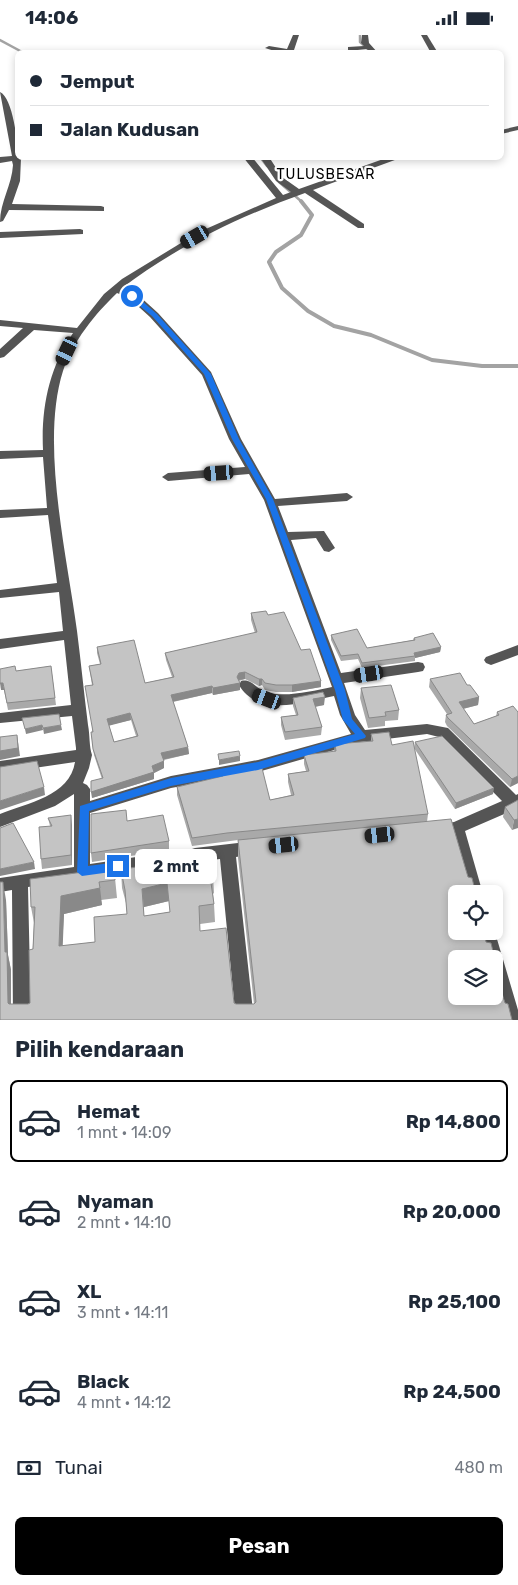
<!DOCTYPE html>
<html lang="id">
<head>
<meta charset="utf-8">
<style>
  body { margin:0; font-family:Rubik,sans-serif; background:#f6f6f7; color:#1f2937; height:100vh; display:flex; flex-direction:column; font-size:19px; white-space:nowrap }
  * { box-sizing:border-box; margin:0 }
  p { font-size:16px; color:#747a83 }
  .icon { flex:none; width:28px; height:28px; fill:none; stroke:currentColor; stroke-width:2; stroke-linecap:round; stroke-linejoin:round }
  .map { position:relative; height:985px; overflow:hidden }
  .panel { display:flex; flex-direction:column; background:#fff; flex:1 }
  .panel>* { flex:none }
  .hud { position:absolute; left:15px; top:15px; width:489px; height:110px; border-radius:8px; box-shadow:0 2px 8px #0003; display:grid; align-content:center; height:110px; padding:0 15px; background:#fff }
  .fabs { position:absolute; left:448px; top:850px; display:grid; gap:10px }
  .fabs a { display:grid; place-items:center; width:55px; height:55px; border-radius:8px; background:#fff; box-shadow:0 2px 8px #0003; font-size:25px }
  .end { position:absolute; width:22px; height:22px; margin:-11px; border:6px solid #1a73e8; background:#fff; box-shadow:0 0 0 2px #fff }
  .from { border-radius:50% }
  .bubble { position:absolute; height:35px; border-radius:8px; background:#fff; box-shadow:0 2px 8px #0003; font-size:16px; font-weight:700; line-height:35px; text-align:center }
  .car { position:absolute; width:15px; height:30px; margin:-15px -8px; border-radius:6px; box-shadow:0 0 4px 1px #0007; background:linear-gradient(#222 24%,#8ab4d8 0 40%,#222 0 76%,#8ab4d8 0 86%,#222 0) }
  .hud b { display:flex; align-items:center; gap:18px; height:48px; font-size:19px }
  .hud b+b { border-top:1px solid #e0e1e3 }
  .hud i { width:12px; height:12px; background:#1f2937 }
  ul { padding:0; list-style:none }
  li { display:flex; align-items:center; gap:15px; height:82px; margin:0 10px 8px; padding:0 5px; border:2px solid transparent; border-radius:8px }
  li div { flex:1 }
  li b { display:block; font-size:19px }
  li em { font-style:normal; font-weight:700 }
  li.active { border-color:#000 }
  li>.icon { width:45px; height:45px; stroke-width:1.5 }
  h2 { padding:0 15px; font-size:22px; line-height:60px }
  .pay { display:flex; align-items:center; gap:12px; height:55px; padding:0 15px; font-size:19px }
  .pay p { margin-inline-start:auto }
  .action { display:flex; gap:10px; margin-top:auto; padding:10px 15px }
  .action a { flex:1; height:58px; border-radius:8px; background:#000; color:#fff; font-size:20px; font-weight:700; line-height:58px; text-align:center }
  .status { display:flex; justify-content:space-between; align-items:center; height:35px; padding:0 25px; background:#fff; direction:ltr }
  .status svg { height:14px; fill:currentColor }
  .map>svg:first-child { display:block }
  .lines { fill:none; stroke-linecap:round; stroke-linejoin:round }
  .stream-far1 { stroke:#a3a3a3; stroke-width:2.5 }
  .stream { stroke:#a3a3a3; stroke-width:4 }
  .minor { fill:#555; fill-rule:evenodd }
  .wall { fill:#a9a9a9; fill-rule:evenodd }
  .shaded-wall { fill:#898989 }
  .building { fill:#c4c4c4; stroke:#898989; fill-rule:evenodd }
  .route { fill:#1a73e8 }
  .labels { text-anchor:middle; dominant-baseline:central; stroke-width:4.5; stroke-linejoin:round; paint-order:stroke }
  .far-quarter-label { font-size:14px; letter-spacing:1px; fill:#000; stroke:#fff }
</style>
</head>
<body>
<div class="status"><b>14:06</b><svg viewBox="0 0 49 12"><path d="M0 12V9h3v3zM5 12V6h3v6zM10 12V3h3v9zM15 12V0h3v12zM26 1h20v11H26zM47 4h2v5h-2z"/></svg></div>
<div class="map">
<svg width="518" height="985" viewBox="0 0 518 985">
  <rect width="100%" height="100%" fill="#fff"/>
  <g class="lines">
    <g class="stream-far1">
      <path d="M360,0V7L369,15L367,18"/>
      <path d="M0,5L24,18"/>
      <path d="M260,122L267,131"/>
      <path d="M279,147L302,167"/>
    </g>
    <path class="stream" d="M301,166L312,180L301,200L276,217L269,227L282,253L308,276L334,291L371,300L432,325L482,331H518"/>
    <g class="minor">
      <path d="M293,0H299L293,18H281L265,13L269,11L287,14Z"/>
      <path d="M362,0H368L369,8L378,18H370L367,14L348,16V12L364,11L361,8Z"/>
      <path d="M421,0H427L438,18H431Z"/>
      <path d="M0,57C13,63 18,108 18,122L21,123L20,146L12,169L101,171L104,172V176L9,175L3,186L0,187C0,167 12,150 13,130L12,126L0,128V122L12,121Z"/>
      <path d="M518,91V95L501,99V95Z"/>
      <path d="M243,122H252L283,160L291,157L276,146L260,122H269L282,142L299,154L389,122H403L313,155L364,189V193H358L305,158C241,181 177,211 122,253L137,259L158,278L211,337L241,404L275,464L347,458L353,462L347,466L278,471L288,497L324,496L335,513L329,517L324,516L316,503L291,505L341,638L418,627L423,628L425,632L423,636L418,637L344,648L355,680L365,695L427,689L448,693L516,760L518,759V773L465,796L483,859H467L450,800L436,801L430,799L428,795L430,791L454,787L502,766L439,702L427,699L362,707L258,737L171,753L90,778V829L176,816L182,818L184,823L182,828L176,830L28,852L31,985H13L12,855L0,857V843L74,832V759L55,771L0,792V779C27,768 70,761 75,727L0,738V726L76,715V713L72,681L0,688V678L71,670L64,605L0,614V604L63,596L59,557L0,563V555L57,548L48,480L0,483V475L47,473L43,422L0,424V416L43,415C41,373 49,333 73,298L34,295L4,322L0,323V314L23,293L0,291V285L77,293L104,259L122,244L199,197L276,163ZM117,258L129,263L150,282L202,340L229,404L245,432L168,438L162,442L168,446L249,439L264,465L332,652C312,656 289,662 268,658C257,656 253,643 241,646L239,650C258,683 305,667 334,661L340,680L351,699L258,725L171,741L90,766V754L87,750L83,748L89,733L92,720C89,711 90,700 88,690C84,659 81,627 77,596C67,520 40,408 63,336C73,306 95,279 117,258Z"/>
      <path d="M80,194L83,195V199L0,203V197Z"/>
      <path d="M518,610V620L491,630L486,628L484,625L486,622Z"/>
      <path d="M255,806L261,808L263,813L261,818L236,822L254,985H236L220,824L195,827L189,825L187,820L189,815L195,813Z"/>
      <path d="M494,894L518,975V985H503L494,953V924H485L478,896H494Z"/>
    </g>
  </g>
  <g class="wall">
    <path d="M251,578L268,580L301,615L321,652L292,657H276L265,655L262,650L259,651L245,644L239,646L240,655L213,660L212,658L173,667L188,712L189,719L164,725V733L154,738V744L92,763L102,744L94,720L91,697H92V650L89,631L100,629L97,618V612L145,648L172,642L166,625L165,618L255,598L251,585ZM131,685L136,701L114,707L109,690Z"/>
    <path d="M331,600L367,613L413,605L414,603L441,612L440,617L415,623V626L362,633L358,624L341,626L331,605Z"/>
    <path d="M51,631L56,670L8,675L4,655H1L16,636Z"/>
    <path d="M430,644L467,650L479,662L478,670L463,674L474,689L496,681L497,677L513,671L518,748L510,752L447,691L445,687L446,680L447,679L429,652Z"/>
    <path d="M361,653L399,675L398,685L385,686V691L368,693L360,663Z"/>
    <path d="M293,663L324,670L315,672L322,692L321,700L285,705L281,690V682L296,680L293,671Z"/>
    <path d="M371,699L392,710L428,779L427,787L456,859L486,907L505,968L0,985L6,865L8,920L11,935V969H28L30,968L34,888L31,872L114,833L117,863L101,865L102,870L64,879L62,911L95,907L127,879L126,868L122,853L121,835L159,827V820L213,841L214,858L213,859L214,869L215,887L200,889V896L234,968L236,969H254L238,823V805L192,811L177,760V752L222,741V737L244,735L270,765L291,760L288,747V739L306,736L304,729V720L334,717L335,709L371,706ZM169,866L170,877L144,881V872Z"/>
    <path d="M415,707L493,759L455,774L414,713Z"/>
    <path d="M518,765L512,795L503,782L505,772Z"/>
    <path d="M48,783L72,790V830L42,834L41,824L50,791Z"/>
    <path d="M127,786L169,806V815L92,827L91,818Z"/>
  </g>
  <g class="shaded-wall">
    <path d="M441,612L440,617L415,623V621L414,618Z"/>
    <path d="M245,637V644L239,645L238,648H240V655L213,660V653L237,642L239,638Z"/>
    <path d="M259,644H262V650L259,651Z"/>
    <path d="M321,646V652L292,657V650Z"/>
    <path d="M0,648H3L4,655H1Z"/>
    <path d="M212,651V658L171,667V660Z"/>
    <path d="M325,662L324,670L313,672V664Z"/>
    <path d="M479,662L478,670L458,675L459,667Z"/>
    <path d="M130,678L131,685L108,691L107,684Z"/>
    <path d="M42,690L43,695L26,699L25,694Z"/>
    <path d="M61,690L62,695L44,699L43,693Z"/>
    <path d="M17,700L20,721L0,725V716Z"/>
    <path d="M188,712L189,719L161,725V718Z"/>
    <path d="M240,721V726L219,730V725Z"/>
    <path d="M164,726V733L154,738V744L92,763L91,757Z"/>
    <path d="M518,741V748L510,752L512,744Z"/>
    <path d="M44,752L45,760L0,775V766Z"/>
    <path d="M494,753L493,759L455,774L456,768Z"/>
    <path d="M71,780L72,790V830L71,820Z"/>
    <path d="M518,784V793L512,795L514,785Z"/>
    <path d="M34,827L35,834L0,841V834Z"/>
    <path d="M3,847L6,865L8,920L11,935V985L8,968L5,917Z"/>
    <path d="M167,848L169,866L144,872L142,854Z"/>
    <path d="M100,853L102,870L64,879L62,929L59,911L61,861Z"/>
  </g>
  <g class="building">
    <path d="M266,576L268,580L284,577L301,615L310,614L321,646L292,650H276L265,648L262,644H259L245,637L239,638L237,642L240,648L213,653L212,651L171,660L188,712L161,718L164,726L152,731L154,737L91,757V746L103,743L93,714L91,697H93L85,651L93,650L89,631L101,629L97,612L134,605L145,648L174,642L165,618L257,597L251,578ZM130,678L138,701L114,707L107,684Z"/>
    <path d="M357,594L367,613L415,605L414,603L433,598L441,612L414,618L415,621L362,628L358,619L341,621L331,600Z"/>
    <path d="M15,631L16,636L51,631L55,663L7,668L3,648H0V634Z"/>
    <path d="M460,638L467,650H470L479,662L459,667L474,689L499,680L497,677L513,671L518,677V741L512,744L448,683L446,680L452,678L430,644Z"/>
    <path d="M391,650L399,675L385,677L386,681L369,683L361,653Z"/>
    <path d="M323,657L325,662L313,664L322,692L285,697L281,682L298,680L293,663Z"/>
    <path d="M59,679L61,690L43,693L42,690L25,694L22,683Z"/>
    <path d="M389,697L392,710L413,706L428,779L227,798L192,803L177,752L223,741L222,737L243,733L244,735L262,733L270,765L294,760L288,739L309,736L304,720L336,716L335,709L373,706L371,699Z"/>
    <path d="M17,700L18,713L0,716V702Z"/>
    <path d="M442,701L494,753L456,768L415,707Z"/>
    <path d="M239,716L240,721L219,725L218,719Z"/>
    <path d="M37,726L44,752L0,766V732Z"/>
    <path d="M518,765V784L514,785L505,772Z"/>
    <path d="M126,775L127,786L163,780L169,806L91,818V779Z"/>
    <path d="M71,780V820L41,824L39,792L52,791L48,783Z"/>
    <path d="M451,784L468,842L472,843L476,859H456V896H484L486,907L491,908L495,925V936L505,968L508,969L512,985H0V847H3L5,917H7L8,968L9,969H28L30,968L29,915L33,914L35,872H31L30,844L114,833L115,845L99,847L100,853L61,861L59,911L95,907L94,882L127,879L125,855L121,835L160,827L159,820L211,816L213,841H210L214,869L199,871L200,896L226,893L234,968L236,969H254L256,967L238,805ZM167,848L170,877L144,881L142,854ZM456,924H494V961H456Z"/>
    <path d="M13,788L34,827L0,834V793Z"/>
  </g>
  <path class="route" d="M130,260H135L157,279L211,339L239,404L273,464L345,655L352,684L366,701L365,703L258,735L171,751L89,776L88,831L118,827L124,831L118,836L82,841L77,837L80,771L171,743L258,727L355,699L343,685L335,655L266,464L232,404L204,339L152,281L130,263Z"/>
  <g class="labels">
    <g class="far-quarter-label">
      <text x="326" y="139">TULUSBESAR</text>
    </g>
  </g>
</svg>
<div class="fabs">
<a><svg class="icon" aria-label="locate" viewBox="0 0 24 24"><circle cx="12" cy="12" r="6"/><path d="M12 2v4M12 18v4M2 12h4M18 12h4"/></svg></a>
<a><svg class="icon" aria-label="layers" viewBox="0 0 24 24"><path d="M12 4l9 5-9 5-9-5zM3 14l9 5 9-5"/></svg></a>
</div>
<i class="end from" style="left:132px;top:261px"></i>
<i class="end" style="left:118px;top:831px"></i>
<div class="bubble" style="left:135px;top:814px;width:82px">2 mnt</div>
<i class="car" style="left:195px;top:202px;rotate:240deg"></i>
<i class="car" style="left:67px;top:316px;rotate:205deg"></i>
<i class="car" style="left:219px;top:438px;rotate:266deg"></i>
<i class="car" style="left:369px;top:639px;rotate:261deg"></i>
<i class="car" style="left:267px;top:664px;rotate:291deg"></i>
<i class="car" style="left:380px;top:800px;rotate:264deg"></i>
<i class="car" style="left:284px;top:810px;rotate:264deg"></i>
<div class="hud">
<b><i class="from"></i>Jemput</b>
<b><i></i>Jalan Kudusan</b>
</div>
</div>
<section class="panel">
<h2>Pilih kendaraan</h2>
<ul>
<li class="active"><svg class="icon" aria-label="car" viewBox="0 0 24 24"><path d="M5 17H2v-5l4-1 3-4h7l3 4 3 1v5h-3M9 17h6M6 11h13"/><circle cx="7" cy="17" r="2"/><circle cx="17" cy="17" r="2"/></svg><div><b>Hemat</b><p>1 mnt · 14:09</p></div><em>Rp 14,800</em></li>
<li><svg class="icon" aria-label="car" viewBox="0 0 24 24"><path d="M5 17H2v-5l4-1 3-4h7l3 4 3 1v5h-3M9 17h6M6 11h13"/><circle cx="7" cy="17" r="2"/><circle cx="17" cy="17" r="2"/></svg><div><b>Nyaman</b><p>2 mnt · 14:10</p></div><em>Rp 20,000</em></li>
<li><svg class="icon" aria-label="car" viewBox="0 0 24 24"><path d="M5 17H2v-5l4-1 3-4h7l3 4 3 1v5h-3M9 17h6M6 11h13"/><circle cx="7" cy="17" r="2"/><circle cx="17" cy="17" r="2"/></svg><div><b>XL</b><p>3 mnt · 14:11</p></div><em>Rp 25,100</em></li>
<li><svg class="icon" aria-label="car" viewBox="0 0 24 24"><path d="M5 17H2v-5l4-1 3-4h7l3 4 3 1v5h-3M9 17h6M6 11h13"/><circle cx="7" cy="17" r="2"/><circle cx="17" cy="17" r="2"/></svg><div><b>Black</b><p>4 mnt · 14:12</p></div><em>Rp 24,500</em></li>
</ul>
<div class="pay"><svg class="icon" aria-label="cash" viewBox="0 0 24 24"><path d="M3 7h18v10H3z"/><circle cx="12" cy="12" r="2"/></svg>Tunai<p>480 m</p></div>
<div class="action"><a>Pesan</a></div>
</section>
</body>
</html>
